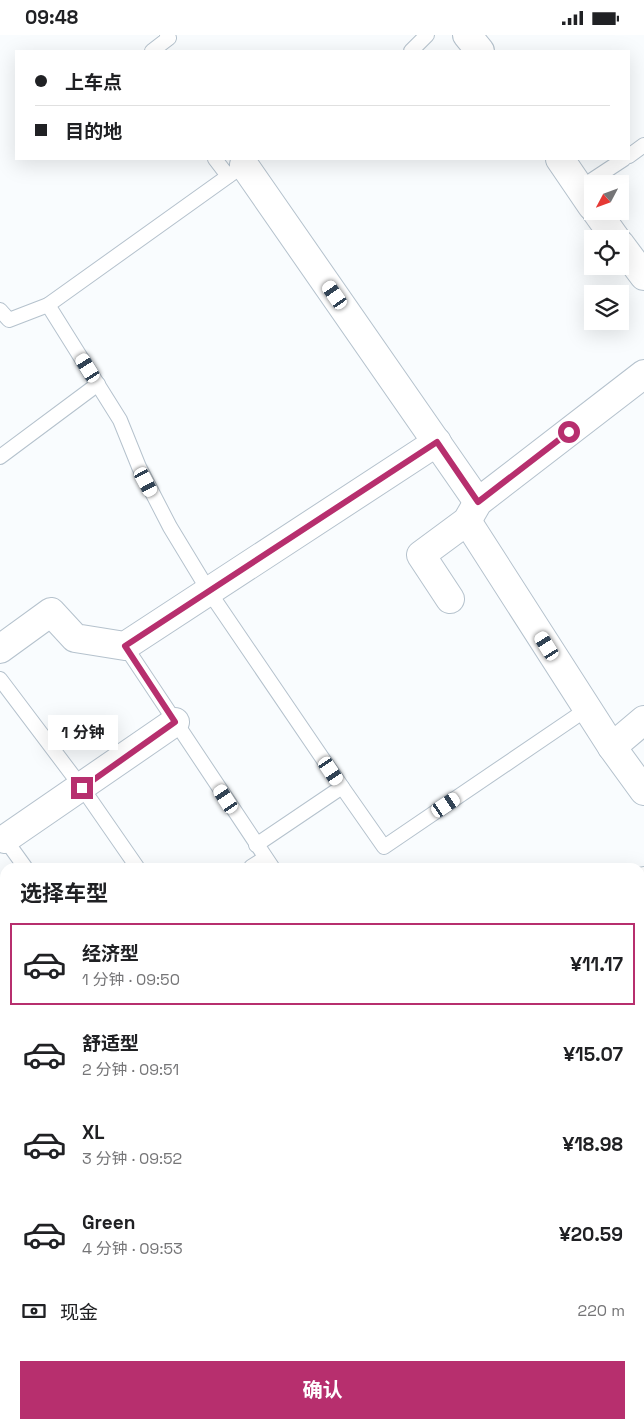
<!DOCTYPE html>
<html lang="zh">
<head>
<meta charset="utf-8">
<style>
  body { margin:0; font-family:"Space Grotesk","Noto Sans SC",sans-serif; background:#f6f6f6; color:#202124; height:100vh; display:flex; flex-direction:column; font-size:19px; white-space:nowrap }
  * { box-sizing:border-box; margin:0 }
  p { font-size:16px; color:#757577 }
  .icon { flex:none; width:28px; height:28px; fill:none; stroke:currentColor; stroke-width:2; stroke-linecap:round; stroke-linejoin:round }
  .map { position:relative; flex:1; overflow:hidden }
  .details { position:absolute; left:0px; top:828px; width:645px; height:566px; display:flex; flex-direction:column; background:#fff; border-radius:15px 15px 0 0; box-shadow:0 5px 20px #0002 }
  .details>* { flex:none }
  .banner { position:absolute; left:15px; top:15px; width:615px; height:110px; border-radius:0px; box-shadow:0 5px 20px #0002; display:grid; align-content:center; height:110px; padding:0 20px; background:#fff }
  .needle { width:32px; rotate:229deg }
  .tools { position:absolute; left:584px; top:140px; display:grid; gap:10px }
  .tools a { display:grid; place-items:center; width:45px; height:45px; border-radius:0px; background:#fff; box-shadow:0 5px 20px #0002; font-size:25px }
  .end { position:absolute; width:22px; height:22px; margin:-11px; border:6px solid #b72f6e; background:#fff; box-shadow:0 0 0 2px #fff }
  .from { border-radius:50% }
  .bubble { position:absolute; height:35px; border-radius:0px; background:#fff; box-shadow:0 5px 20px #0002; font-size:16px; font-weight:700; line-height:35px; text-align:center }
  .car { position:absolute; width:15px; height:30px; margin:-15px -8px; border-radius:6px; box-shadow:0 0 4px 1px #0007; background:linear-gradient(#fff 24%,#345 0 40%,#fff 0 76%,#345 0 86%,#fff 0) }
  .banner b { display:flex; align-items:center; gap:18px; height:48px; font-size:19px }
  .banner b+b { border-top:1px solid #e0e0e0 }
  .banner i { width:12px; height:12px; background:#202124 }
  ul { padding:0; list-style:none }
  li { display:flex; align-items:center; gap:15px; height:82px; margin:0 10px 8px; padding:0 10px; border:2px solid transparent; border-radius:0px }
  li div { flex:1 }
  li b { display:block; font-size:19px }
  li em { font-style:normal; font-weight:700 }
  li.on { border-color:#b72f6e }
  li>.icon { width:45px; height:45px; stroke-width:1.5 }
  h2 { padding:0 20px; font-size:22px; line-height:60px }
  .pay { display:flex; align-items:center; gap:12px; height:55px; padding:0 20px; font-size:19px }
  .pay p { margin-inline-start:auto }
  .cta { display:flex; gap:10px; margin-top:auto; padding:10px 20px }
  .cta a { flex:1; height:58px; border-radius:0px; background:#b72f6e; color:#fff; font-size:20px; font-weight:700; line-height:58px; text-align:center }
  .status { display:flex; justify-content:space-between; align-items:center; height:35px; padding:0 25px; background:#fff; direction:ltr }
  .status svg { height:14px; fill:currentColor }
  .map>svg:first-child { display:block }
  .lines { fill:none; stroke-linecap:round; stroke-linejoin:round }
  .service-casing { stroke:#b5c2cd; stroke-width:16 }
  .minor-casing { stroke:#b5c2cd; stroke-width:30 }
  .service { stroke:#fff; stroke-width:14 }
  .minor { stroke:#fff; stroke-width:28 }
  .route { stroke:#b72f6e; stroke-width:6 }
</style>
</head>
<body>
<div class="status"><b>09:48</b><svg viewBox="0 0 49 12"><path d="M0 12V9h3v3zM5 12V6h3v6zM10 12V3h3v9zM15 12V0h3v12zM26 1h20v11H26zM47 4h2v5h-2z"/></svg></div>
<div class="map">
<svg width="644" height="1393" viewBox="0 0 644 1393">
  <rect width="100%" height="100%" fill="#f9fcfe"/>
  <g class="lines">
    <defs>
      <g id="service">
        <path d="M152,16L169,3L167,0"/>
        <path d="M411,16L427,0"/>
        <path d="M629,121L644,110"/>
        <path d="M215,124L228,141"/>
        <path d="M248,127L48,270L120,385L139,432L170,492L210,558L342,752"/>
        <path d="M580,153L624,124"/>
        <path d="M0,275L9,285L48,270"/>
        <path d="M0,422L98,349"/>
        <path d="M125,611L272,832"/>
        <path d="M0,644L83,754L137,832"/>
        <path d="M2,800L25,832"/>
        <path d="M256,810L342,752L384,812L587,674"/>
        <path d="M251,832L265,823"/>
        <path d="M0,1335L5,1332"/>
        <path d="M0,1371L5,1378"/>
        <path d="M13,1389L16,1393"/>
      </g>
      <g id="minor">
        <path d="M467,0L480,16"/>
        <path d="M560,124L592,171"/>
        <path d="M244,130L478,467"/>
        <path d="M596,176L616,204"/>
        <path d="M620,209L644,241"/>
        <path d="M467,486L612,712L644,756"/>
        <path d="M450,564L421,520L467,486L478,467L644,339"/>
        <path d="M0,614L51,577L75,603L125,611L437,407"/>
        <path d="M612,712L644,685"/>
        <path d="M5,804L175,687"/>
        <path d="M640,849L644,846"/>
        <path d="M640,1263L644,1260"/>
        <path d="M0,1301L5,1307"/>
        <path d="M460,1393L466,1389"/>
      </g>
    </defs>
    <use href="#service" class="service-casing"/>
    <use href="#minor" class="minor-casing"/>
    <use href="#service" class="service"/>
    <use href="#minor" class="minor"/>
  </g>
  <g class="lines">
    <path class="route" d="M82,753L175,687L125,611L437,407L478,467L569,397"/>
  </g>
</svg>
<div class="tools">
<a><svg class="needle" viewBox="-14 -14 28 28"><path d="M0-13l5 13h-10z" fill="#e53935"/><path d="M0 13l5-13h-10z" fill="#757577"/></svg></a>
<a><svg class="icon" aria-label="locate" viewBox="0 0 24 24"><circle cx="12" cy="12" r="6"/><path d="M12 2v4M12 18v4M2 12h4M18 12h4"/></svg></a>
<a><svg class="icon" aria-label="layers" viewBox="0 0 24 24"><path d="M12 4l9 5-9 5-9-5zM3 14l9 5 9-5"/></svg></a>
</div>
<i class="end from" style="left:569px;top:397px"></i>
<i class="end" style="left:82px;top:753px"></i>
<div class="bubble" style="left:48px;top:680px;width:70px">1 分钟</div>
<i class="car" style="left:335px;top:260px;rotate:325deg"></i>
<i class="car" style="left:88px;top:333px;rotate:328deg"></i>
<i class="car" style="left:146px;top:447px;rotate:152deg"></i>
<i class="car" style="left:547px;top:611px;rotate:328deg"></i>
<i class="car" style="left:331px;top:736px;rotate:146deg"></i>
<i class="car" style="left:226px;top:764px;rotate:327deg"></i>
<i class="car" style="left:446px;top:770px;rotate:56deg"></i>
<div class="banner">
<b><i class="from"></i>上车点</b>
<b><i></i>目的地</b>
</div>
<section class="details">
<h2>选择车型</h2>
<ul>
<li class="on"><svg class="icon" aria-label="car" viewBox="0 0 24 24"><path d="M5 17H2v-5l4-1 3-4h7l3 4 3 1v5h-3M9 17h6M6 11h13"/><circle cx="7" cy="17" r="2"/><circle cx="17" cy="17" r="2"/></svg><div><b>经济型</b><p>1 分钟 · 09:50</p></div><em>¥11.17</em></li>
<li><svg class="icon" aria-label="car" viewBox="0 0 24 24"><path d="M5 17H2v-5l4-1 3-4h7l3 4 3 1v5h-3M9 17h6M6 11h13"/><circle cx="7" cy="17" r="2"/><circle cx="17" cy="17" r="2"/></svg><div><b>舒适型</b><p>2 分钟 · 09:51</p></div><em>¥15.07</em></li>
<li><svg class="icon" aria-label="car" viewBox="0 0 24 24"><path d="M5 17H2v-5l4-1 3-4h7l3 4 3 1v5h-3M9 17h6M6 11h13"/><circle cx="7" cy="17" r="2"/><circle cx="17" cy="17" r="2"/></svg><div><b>XL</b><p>3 分钟 · 09:52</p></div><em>¥18.98</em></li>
<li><svg class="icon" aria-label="car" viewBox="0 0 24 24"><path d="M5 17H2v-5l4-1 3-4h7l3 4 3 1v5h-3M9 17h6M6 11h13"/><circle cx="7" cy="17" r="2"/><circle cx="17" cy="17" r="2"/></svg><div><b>Green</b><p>4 分钟 · 09:53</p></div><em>¥20.59</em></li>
</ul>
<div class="pay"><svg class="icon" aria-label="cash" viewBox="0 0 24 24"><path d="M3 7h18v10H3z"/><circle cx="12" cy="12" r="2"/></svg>现金<p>220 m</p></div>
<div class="cta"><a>确认</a></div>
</section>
</div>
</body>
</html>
